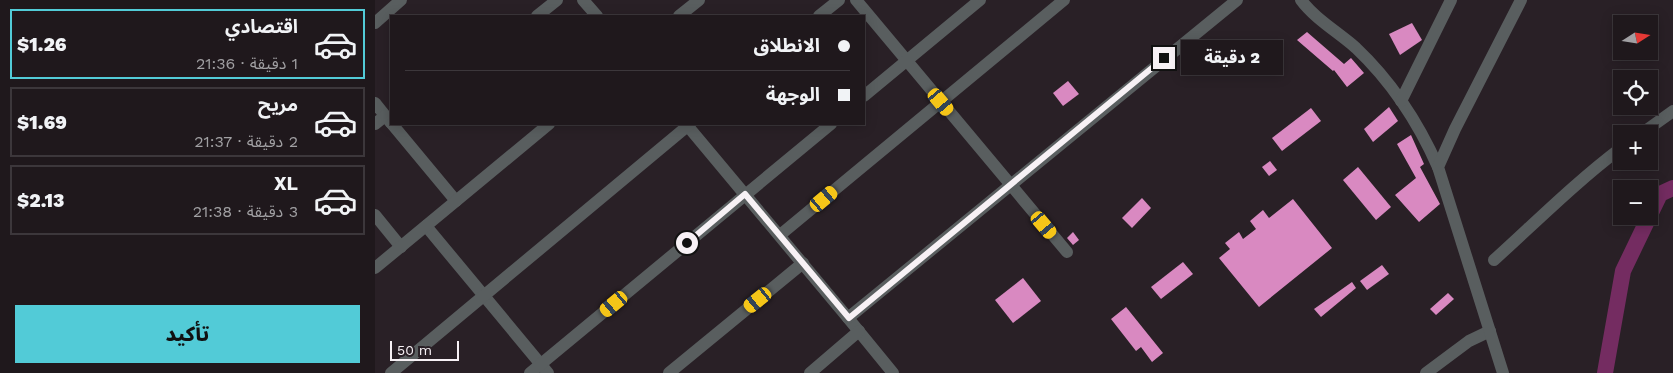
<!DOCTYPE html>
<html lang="ar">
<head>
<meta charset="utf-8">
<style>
  body { margin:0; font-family:"Work Sans","Noto Sans Arabic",sans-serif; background:#2c2529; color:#f1f3f6; direction:rtl; height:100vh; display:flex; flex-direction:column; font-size:19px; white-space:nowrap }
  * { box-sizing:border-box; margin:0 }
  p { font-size:16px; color:#a1a0a3 }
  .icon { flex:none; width:28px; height:28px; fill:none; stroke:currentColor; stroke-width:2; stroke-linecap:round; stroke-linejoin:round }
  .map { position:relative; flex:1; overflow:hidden; direction:ltr }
  .sheet { display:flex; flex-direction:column; background:#1f181c; width:375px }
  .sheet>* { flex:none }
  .hud { position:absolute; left:15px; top:15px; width:475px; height:110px; border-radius:0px; box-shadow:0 2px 12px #0003,0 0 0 1px #3c373b; direction:rtl; display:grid; align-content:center; height:110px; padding:0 15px; background:#1f181c }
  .needle { width:32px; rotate:78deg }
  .tools { position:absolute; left:1238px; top:15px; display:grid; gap:10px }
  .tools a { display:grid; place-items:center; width:45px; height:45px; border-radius:0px; background:#1f181c; box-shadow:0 2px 12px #0003,0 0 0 1px #3c373b; font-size:25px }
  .scale { position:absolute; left:15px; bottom:12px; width:69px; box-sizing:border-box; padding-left:5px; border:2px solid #f7f1f5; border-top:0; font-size:14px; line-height:18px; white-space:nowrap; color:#f7f1f5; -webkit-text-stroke:4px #292026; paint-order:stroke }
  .end { position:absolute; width:22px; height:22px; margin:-11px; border:6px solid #f7f1f5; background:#111; box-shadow:0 0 0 2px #111 }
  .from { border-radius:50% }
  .bubble { position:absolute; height:35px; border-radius:0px; background:#1f181c; box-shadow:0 2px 12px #0003,0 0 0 1px #3c373b; font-size:16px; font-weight:800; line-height:35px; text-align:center; direction:rtl }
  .car { position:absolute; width:15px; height:30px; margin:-15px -8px; border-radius:6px; box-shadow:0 0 4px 1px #0007; background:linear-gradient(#f5c518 24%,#345 0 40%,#f5c518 0 76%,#345 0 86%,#f5c518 0) }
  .hud b { display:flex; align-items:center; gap:18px; height:48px; font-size:19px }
  .hud b+b { border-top:1px solid #3c373b }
  .hud i { width:12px; height:12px; background:#f1f3f6 }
  ul { padding:9px 0 0; list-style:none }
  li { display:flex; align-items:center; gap:15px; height:70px; margin:0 10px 8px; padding:0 5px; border:2px solid #3c373b; border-radius:0px }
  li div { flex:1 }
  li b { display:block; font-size:19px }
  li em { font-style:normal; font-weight:800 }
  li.on { border-color:#52cbd7 }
  li>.icon { width:45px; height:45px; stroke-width:1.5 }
  .action { display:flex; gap:10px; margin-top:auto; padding:10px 15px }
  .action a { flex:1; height:58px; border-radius:0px; background:#52cbd7; color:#111; font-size:20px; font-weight:800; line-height:58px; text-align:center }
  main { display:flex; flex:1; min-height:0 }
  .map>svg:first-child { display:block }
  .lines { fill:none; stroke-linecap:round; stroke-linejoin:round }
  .river { stroke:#742c61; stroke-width:16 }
  .building { fill:#d989c1 }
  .minor { stroke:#595e5f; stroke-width:12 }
  .route { stroke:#f7f1f5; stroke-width:6 }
</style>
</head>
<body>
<main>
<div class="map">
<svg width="1298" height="373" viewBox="0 0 1298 373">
  <rect width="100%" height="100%" fill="#292026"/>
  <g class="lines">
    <path class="river" d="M1230,373L1248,271L1285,194L1298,188"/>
  </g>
  <g class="building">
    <path d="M1037,23L1047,40L1025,55L1014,34Z"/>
    <path d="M932,32L969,64L976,58L989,73L972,87L959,70L958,71L922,40Z"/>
    <path d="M693,81L704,94L688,106L678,93Z"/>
    <path d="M1014,107L1023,121L998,142L989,129Z"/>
    <path d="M936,108L946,121L907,151L897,138Z"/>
    <path d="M1036,135L1049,164L1045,167L1065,204L1044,222L1020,195L1041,178L1022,144Z"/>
    <path d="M895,161L902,170L894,176L887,167Z"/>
    <path d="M983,167L1016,207L1001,220L968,180Z"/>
    <path d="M767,198L776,208L757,228L747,218Z"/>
    <path d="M918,199L957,248L884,307L844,258L855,249L850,243L864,232L868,239L881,229L875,221L888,210L894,218Z"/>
    <path d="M698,232L704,240L698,245L692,238Z"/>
    <path d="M808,262L818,274L786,299L776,287Z"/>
    <path d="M1007,265L1014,274L992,290L985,281Z"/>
    <path d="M648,278L666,301L638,323L620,300Z"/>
    <path d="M977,282L981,288L946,317L939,309Z"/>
    <path d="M1073,293L1079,299L1061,315L1055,309Z"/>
    <path d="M751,307L788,353L777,362L766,347L761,351L736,319Z"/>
  </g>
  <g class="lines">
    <g class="minor">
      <path d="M208,0L222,16"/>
      <path d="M481,0L692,252"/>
      <path d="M926,0C940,19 963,32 981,48C1017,82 1043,122 1063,167"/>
      <path d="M162,16L182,0"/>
      <path d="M304,16L324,0"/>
      <path d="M444,16L464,0"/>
      <path d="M0,23L26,0"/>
      <path d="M489,96L605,0"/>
      <path d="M1026,101L1076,0"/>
      <path d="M0,103L16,123"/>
      <path d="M0,124L10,116"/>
      <path d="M17,124L81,201"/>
      <path d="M311,124L473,318L518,373"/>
      <path d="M1266,134L1298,111"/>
      <path d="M0,215L26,247"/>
      <path d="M51,226L173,373"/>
      <path d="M405,235L689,0"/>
      <path d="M1119,260C1161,222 1201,182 1246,148"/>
      <path d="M0,268L174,124"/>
      <path d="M473,318L862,0"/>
      <path d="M16,373L315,124"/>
      <path d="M155,373L456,124"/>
      <path d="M294,373L428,263"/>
      <path d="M435,373L484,331"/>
      <path d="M1051,373L1094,341L1115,331"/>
      <path d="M1128,373L1063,167L1080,129L1146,0"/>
    </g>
  </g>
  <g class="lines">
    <path class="route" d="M312,243L370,194L474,318L789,58"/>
  </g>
</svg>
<div class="tools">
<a><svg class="needle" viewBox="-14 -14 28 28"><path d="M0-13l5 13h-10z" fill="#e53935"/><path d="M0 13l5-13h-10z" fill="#a1a0a3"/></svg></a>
<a><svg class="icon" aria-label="locate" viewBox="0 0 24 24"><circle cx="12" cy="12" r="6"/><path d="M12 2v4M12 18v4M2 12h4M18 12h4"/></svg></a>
<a>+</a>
<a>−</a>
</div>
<div class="scale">50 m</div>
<i class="end from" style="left:312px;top:243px"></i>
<i class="end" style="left:789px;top:58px"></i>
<div class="bubble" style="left:806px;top:40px;width:102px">2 دقيقة</div>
<i class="car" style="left:566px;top:102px;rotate:140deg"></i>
<i class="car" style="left:449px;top:199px;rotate:50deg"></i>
<i class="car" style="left:669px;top:225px;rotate:140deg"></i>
<i class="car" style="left:383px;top:300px;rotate:231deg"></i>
<i class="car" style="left:239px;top:304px;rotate:230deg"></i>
<div class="hud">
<b><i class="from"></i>الانطلاق</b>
<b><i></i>الوجهة</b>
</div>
</div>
<section class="sheet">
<ul>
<li class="on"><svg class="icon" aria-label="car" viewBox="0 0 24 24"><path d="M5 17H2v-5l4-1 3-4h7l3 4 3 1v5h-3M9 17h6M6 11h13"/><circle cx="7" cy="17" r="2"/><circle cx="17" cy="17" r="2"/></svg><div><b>اقتصادي</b><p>1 دقيقة · 21:36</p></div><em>$1.26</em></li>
<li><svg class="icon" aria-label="car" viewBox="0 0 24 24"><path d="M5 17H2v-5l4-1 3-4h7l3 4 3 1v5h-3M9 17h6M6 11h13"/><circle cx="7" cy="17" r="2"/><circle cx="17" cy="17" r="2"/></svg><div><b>مريح</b><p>2 دقيقة · 21:37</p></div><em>$1.69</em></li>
<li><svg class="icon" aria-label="car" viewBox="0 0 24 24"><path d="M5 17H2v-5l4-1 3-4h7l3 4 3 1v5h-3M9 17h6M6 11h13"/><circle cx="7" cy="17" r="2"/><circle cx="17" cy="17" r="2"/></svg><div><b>XL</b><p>3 دقيقة · 21:38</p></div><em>$2.13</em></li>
</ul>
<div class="action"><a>تأكيد</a></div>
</section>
</main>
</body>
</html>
